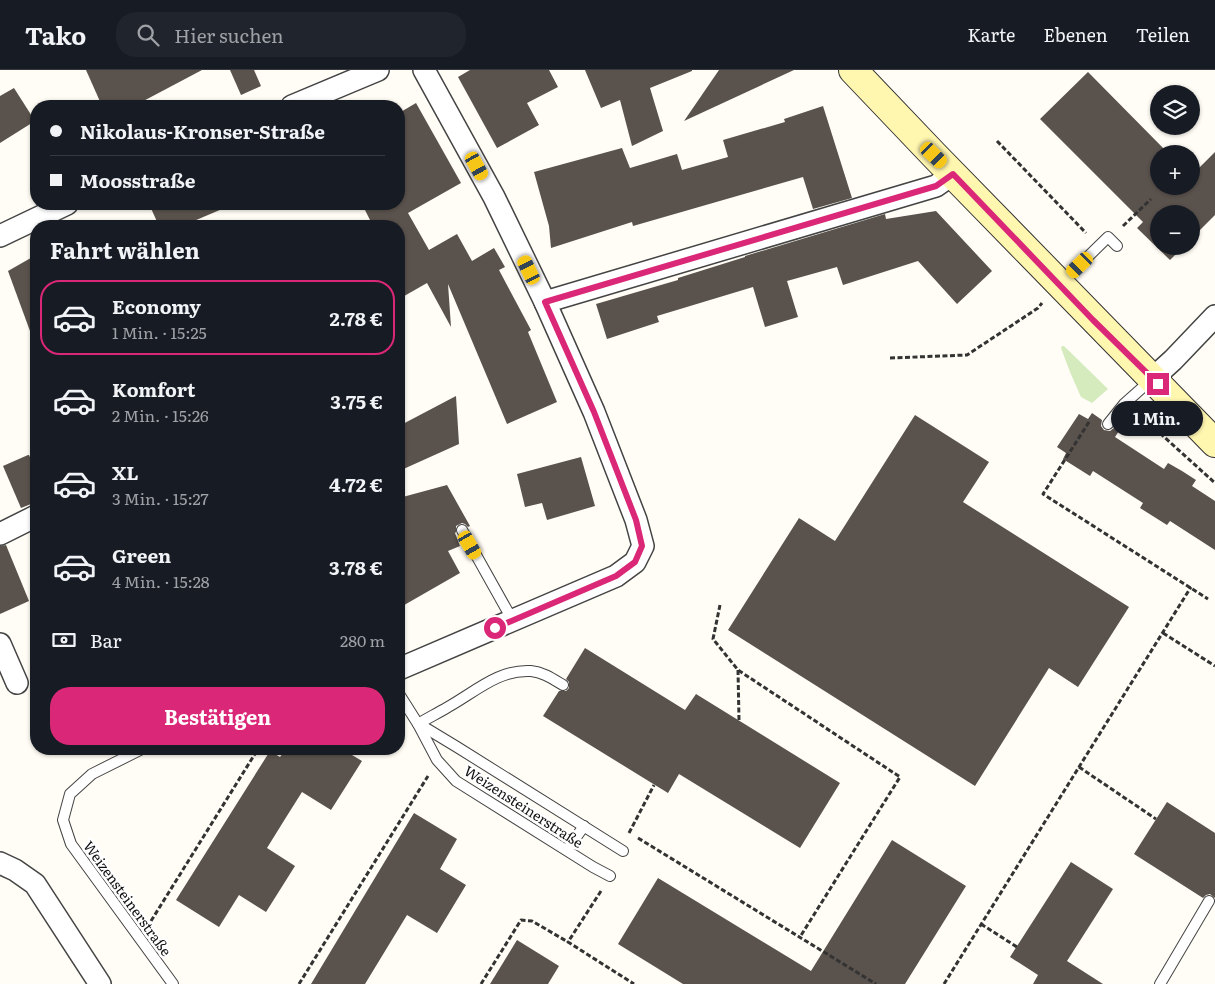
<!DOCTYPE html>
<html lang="de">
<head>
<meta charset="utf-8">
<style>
  body { margin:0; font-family:Literata,serif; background:#20242c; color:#f1f3f6; height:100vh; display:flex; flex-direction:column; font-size:19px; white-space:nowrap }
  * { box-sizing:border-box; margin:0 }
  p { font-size:16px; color:#9ea1a6 }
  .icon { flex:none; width:28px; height:28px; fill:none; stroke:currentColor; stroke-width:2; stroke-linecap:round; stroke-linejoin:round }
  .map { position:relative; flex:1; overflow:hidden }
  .sheet { position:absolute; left:30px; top:150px; width:375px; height:535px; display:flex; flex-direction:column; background:#171b24; border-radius:20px; box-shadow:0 1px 4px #0004 }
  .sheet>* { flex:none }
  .hud { position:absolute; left:30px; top:30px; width:375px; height:110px; border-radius:20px; box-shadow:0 1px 4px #0004; display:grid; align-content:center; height:110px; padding:0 20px; background:#171b24 }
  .fabs { position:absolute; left:1150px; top:15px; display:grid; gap:10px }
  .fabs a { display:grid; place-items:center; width:50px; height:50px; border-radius:50%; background:#171b24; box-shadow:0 1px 4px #0004; font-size:25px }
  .end { position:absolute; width:22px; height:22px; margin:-11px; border:6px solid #db2777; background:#fff; box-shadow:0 0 0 2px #fff }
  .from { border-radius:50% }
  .bubble { position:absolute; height:35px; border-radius:18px; background:#171b24; box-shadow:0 1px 4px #0004; font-size:16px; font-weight:700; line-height:35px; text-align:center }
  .car { position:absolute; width:15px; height:30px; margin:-15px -8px; border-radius:6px; box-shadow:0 0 4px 1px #0007; background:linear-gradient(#f5c518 24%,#345 0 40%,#f5c518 0 76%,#345 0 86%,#f5c518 0) }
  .hud b { display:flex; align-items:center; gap:18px; height:48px; font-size:19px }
  .hud b+b { border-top:1px solid #363941 }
  .hud i { width:12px; height:12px; background:#f1f3f6 }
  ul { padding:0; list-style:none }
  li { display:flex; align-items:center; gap:15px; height:75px; margin:0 10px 8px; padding:0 10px; border:2px solid transparent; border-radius:20px }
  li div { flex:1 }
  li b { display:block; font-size:19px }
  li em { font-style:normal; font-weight:700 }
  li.active { border-color:#db2777 }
  li>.icon { width:45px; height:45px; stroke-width:1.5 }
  h2 { padding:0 20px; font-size:22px; line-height:60px }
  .pay { display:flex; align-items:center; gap:12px; height:55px; padding:0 20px; font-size:19px }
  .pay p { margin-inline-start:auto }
  .button { display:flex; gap:10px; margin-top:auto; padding:10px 20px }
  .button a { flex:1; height:58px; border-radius:20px; background:#db2777; color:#fff; font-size:20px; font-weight:700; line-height:58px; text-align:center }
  header { display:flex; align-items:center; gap:30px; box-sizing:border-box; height:70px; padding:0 25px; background:#171b24; border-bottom:1px solid #363941 }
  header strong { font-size:24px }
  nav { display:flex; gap:28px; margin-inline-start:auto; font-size:18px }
  .search { width:350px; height:45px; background:#20242c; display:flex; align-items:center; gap:12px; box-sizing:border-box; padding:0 18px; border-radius:20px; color:#9ea1a6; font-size:19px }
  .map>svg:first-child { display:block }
  .green { fill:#d5ebbd }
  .building { fill:#5a524d }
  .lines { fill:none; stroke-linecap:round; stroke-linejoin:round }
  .lane-casing { stroke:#444; stroke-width:12 }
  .street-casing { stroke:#444; stroke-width:24 }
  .secondary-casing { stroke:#333; stroke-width:30 }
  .path { stroke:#333; stroke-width:3; stroke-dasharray:5 2.5; stroke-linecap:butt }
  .lane { stroke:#fff; stroke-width:10 }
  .street { stroke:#fff; stroke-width:21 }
  .secondary { stroke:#fff6b0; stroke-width:28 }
  .route { stroke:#db2777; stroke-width:6 }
  .labels { text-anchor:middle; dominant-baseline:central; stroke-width:5; stroke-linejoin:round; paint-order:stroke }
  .street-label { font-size:14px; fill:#111; stroke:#fff }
</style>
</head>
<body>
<header>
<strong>Tako</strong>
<div class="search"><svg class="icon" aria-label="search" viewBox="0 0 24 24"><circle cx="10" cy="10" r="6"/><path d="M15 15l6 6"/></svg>Hier suchen</div>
<nav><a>Karte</a><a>Ebenen</a><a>Teilen</a></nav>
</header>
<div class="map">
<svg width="1215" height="914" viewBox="0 0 1215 914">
  <rect width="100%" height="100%" fill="#fffdf5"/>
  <path class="green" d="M1062,276H1064L1066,278L1108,319L1092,333L1081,327L1070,302L1061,278Z"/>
  <g class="building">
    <path d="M86,0H202L134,36H102Z"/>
    <path d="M230,0H254L261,16L241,25Z"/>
    <path d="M470,0H549L558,17L527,33L539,55L497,78L458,7Z"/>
    <path d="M585,0H692V1L650,18L663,61L632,76L620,30L601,38Z"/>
    <path d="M719,0H794L684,51Z"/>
    <path d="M1088,2L1169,84H1159V116H1191V106L1215,82V145L1191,169V144H1159V176H1184L1170,190L1137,158L1143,152L1040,49Z"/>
    <path d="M14,18L35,51L0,73V26Z"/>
    <path d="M416,33L461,113L408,143L429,180L457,164L472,191L494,178L505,197L499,200L531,260L528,262L557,332L507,354L448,214L451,257L427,213L399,229V156H373L365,140L377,134H399V43Z"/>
    <path d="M823,36L852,128L813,139L803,107L633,156L632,152L551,178L549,156L534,102L622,78L630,98L677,84L682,100L728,87L723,70L785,52L784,49Z"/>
    <path d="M149,134H234L182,156H159Z"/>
    <path d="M936,141L992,201L957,234L918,191L843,215L837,197L787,211L798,247L765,257L753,217L657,246L659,252L607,269L596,234L678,210V208L745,187V186L885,144L886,149Z"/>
    <path d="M36,185V272H34L8,201Z"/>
    <path d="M456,326L459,374L399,401V356Z"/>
    <path d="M1092,343L1102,350L1101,356L1104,360L1110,361L1114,358L1119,361L1115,367L1164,399L1168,393L1182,401L1196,410L1192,416L1215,431V480L1170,451L1167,455L1140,438L1143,433L1093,401L1090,406L1063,389L1066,383L1057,377L1079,344L1088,349Z"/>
    <path d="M915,345L989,392L963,432L1129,537L1078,617L1049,598L975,716L728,560L799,448L835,471Z"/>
    <path d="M28,385H29L36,401V432L21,438L3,396Z"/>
    <path d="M581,387L595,436L547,450L542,433L525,437L517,404Z"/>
    <path d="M447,415L470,456L468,457L465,454L462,453L456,456V462L455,463L460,476L448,481L460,503L399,538V428Z"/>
    <path d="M6,475L29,531L0,544V476Z"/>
    <path d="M585,578L685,640L696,624L840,713L800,778L679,704L668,723L543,646L559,621H566L569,618V612L566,609Z"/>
    <path d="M286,679H342L362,691L331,740L302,722L285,749L267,778L295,796L266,842L239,825L219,857L176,830L270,681L280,687Z"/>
    <path d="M1167,732L1215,763V828L1210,824L1206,825L1203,828L1134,784Z"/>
    <path d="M414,743L457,769L440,799L466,815L437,863L407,845L365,914H311Z"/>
    <path d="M892,770L966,816L905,914H683L618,874L658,808L811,901Z"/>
    <path d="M1071,792L1113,819L1067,891L1103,914H1033L1038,905L1010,887Z"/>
    <path d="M517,870L559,896L548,914H490Z"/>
  </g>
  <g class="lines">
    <defs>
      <g id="lane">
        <path d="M1061,213L1108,167L1117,176"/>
        <path d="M1108,354L1124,334L1151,310"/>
        <path d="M462,460L513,551"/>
        <path d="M399,624L418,654L437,690L456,711L593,797L610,806"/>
        <path d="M418,654C428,648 438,643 448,637C475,622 499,599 531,601C543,602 553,609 563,615"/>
        <path d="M419,654L457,677L623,781"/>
        <path d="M142,679L92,704L70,724L63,750L71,774L173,914"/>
        <path d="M567,780L584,756"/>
        <path d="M1160,914L1209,831"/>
      </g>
      <g id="street">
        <path d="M292,36L378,0"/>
        <path d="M0,166L67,134"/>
        <path d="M545,232L936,116L953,104"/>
        <path d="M1152,309L1173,290L1215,246"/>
        <path d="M0,464L36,446"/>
        <path d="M0,574L17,613"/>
        <path d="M399,599L616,506L635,492L643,476L636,450L594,342L545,232L494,127L424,0"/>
        <path d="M0,793L15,800L35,814L100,914"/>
      </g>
      <path id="secondary" d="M853,0L934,85L1215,373"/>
    </defs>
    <use href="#lane" class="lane-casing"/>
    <use href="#street" class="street-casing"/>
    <use href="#secondary" class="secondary-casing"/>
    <g class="path">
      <path d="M997,71L1086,163"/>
      <path d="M1123,156L1151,129"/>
      <path d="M890,288L967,285L1038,238L1042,233"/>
      <path d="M1155,350L1154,354L1162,365L1215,413"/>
      <path d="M1089,352L1043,424L1208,529"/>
      <path d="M720,535L713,569L738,600L900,707L800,867"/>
      <path d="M1163,563L1215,596"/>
      <path d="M738,600L739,650"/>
      <path d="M1079,697L1156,749"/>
      <path d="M629,763L654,715"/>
      <path d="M638,768L876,914"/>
      <path d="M601,821L568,872L634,914"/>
      <path d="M151,851L258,679"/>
      <path d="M981,854L1017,877"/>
      <path d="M299,914L428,706"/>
      <path d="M481,914L521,850L532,851L568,872"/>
      <path d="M944,914L1191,517"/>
    </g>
    <use href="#lane" class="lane"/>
    <use href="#street" class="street"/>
    <use href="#secondary" class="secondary"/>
  </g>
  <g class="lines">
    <path class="route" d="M495,558L616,506L635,492L642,476L636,450L594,342L545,232L936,116L953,104L1093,250L1158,314"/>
  </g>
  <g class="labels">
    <g class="street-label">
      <text transform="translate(524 736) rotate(33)">Weizensteinerstraße</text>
      <text transform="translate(128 828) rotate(54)">Weizensteinerstraße</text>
    </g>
  </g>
</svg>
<div class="fabs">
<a><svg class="icon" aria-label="layers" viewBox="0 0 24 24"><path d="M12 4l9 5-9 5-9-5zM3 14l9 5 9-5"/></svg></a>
<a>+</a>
<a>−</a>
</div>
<i class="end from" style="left:495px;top:558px"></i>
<i class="end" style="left:1158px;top:314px"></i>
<div class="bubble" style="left:1111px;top:331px;width:92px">1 Min.</div>
<i class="car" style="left:934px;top:85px;rotate:134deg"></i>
<i class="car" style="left:477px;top:96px;rotate:151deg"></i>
<i class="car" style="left:1080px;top:195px;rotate:226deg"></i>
<i class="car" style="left:529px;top:200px;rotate:334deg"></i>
<i class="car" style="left:470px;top:475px;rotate:150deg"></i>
<div class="hud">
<b><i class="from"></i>Nikolaus-Kronser-Straße</b>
<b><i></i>Moosstraße</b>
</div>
<section class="sheet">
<h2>Fahrt wählen</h2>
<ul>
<li class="active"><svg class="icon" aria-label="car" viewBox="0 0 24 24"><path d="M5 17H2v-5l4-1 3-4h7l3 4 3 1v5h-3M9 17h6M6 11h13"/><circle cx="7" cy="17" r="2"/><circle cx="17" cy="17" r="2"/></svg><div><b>Economy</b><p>1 Min. · 15:25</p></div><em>2.78 €</em></li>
<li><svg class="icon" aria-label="car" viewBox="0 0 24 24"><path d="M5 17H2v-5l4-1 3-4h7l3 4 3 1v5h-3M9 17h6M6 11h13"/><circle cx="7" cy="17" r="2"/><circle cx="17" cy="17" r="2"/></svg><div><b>Komfort</b><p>2 Min. · 15:26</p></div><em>3.75 €</em></li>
<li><svg class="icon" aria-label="car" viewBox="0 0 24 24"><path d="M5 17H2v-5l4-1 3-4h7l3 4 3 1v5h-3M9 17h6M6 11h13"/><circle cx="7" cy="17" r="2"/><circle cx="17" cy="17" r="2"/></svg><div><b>XL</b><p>3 Min. · 15:27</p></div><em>4.72 €</em></li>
<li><svg class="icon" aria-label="car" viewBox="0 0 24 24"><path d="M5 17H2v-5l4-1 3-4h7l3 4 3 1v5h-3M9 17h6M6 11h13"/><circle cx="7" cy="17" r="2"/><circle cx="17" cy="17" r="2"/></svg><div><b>Green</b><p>4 Min. · 15:28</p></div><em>3.78 €</em></li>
</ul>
<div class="pay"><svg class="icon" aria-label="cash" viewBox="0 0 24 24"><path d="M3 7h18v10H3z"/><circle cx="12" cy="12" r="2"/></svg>Bar<p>280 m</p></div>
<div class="button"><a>Bestätigen</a></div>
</section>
</div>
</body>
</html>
